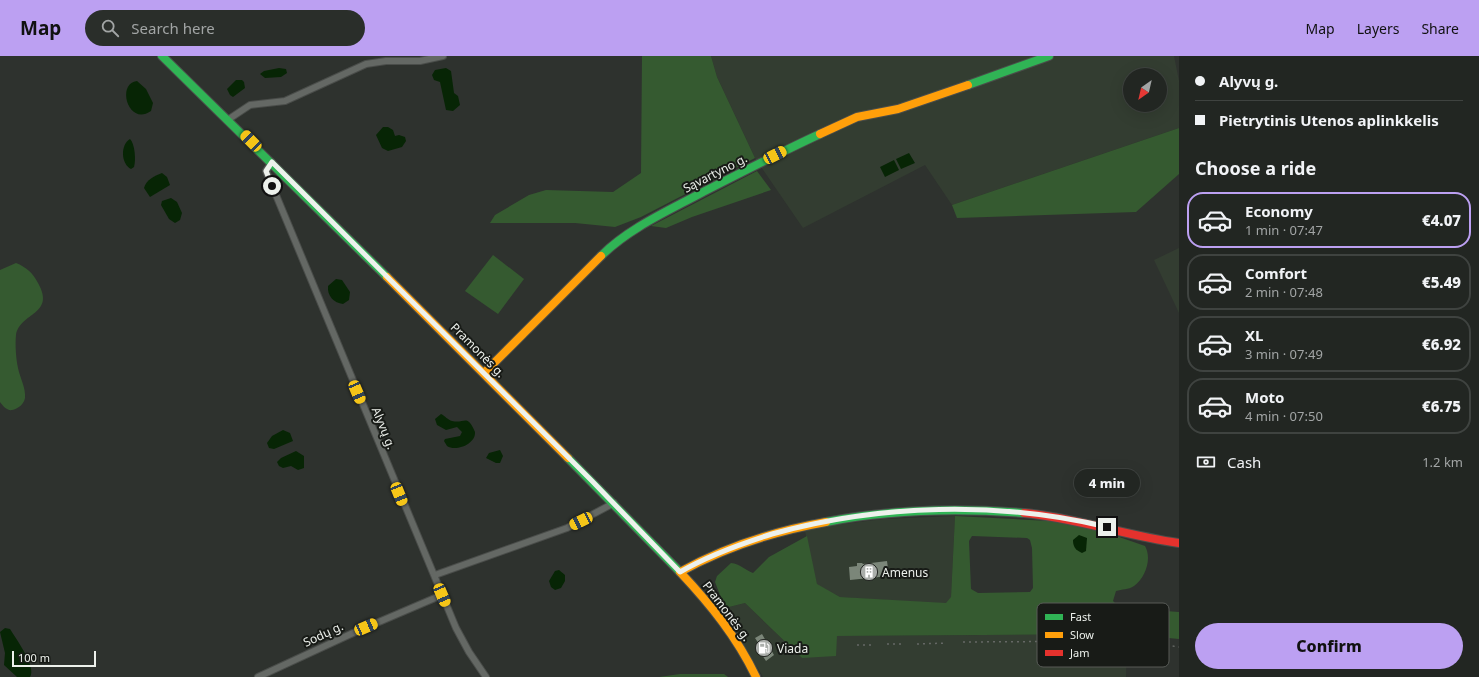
<!DOCTYPE html>
<html lang="en">
<head>
<meta charset="utf-8">
<style>
  body { margin:0; font-family:"Noto Sans",sans-serif; background:#2a2e2a; color:#f1f3f6; height:100vh; display:flex; flex-direction:column; font-size:15px; white-space:nowrap }
  * { box-sizing:border-box; margin:0 }
  p { font-size:13px; color:#a2a5a5 }
  .icon { flex:none; width:22px; height:22px; fill:none; stroke:currentColor; stroke-width:2; stroke-linecap:round; stroke-linejoin:round }
  .map { position:relative; flex:1; overflow:hidden }
  .details { display:flex; flex-direction:column; background:#222622; width:300px }
  .details>* { flex:none }
  .banner { display:grid; align-content:center; height:88px; padding:0 16px; background:#222622 }
  .needle { width:26px; rotate:214deg }
  .tools { position:absolute; left:1123px; top:12px; display:grid; gap:8px }
  .tools a { display:grid; place-items:center; width:44px; height:44px; border-radius:50%; background:#222622; box-shadow:0 4px 16px #0002,0 0 0 1px #3f4340; font-size:20px }
  .scale { position:absolute; left:12px; bottom:10px; width:84px; box-sizing:border-box; padding-left:4px; border:2px solid #edf1ec; border-top:0; font-size:11px; line-height:14px; white-space:nowrap; color:#edf1ec; -webkit-text-stroke:3px #181b17; paint-order:stroke }
  .end { position:absolute; width:18px; height:18px; margin:-9px; border:5px solid #edf1ec; background:#111; box-shadow:0 0 0 2px #111 }
  .from { border-radius:50% }
  .bubble { position:absolute; height:28px; border-radius:14px; background:#222622; box-shadow:0 4px 16px #0002,0 0 0 1px #3f4340; font-size:13px; font-weight:800; line-height:28px; text-align:center }
  .car { position:absolute; width:12px; height:24px; margin:-12px -6px; border-radius:5px; box-shadow:0 0 3px 1px #0007; background:linear-gradient(#f5c518 24%,#345 0 40%,#f5c518 0 76%,#345 0 86%,#f5c518 0) }
  .banner b { display:flex; align-items:center; gap:14px; height:38px; font-size:15px }
  .banner b+b { border-top:1px solid #3f4340 }
  .banner i { width:10px; height:10px; background:#f1f3f6 }
  ul { padding:0; list-style:none }
  li { display:flex; align-items:center; gap:12px; height:56px; margin:0 8px 6px; padding:0 8px; border:2px solid #3f4340; border-radius:16px }
  li div { flex:1 }
  li b { display:block; font-size:15px }
  li em { font-style:normal; font-weight:800 }
  li.selected { border-color:#bca0f2 }
  li>.icon { width:36px; height:36px; stroke-width:1.5 }
  h2 { padding:0 16px; font-size:18px; line-height:48px }
  .pay { display:flex; align-items:center; gap:10px; height:44px; padding:0 16px; font-size:15px }
  .pay p { margin-inline-start:auto }
  .button { display:flex; gap:8px; margin-top:auto; padding:8px 16px }
  .button a { flex:1; height:46px; border-radius:24px; background:#bca0f2; color:#111; font-size:16px; font-weight:800; line-height:46px; text-align:center }
  header { display:flex; align-items:center; gap:24px; box-sizing:border-box; height:56px; padding:0 20px; background:#bca0f2; color:#111 }
  header strong { font-size:19px }
  nav { display:flex; gap:22px; margin-inline-start:auto; font-size:14px }
  .search { width:280px; height:36px; background:#2a2e2a; display:flex; align-items:center; gap:10px; box-sizing:border-box; padding:0 14px; border-radius:22px; color:#a2a5a5; font-size:15px }
  main { display:flex; flex:1; min-height:0 }
  .map>svg:first-child { display:block }
  .built { fill:#333d31; fill-rule:evenodd }
  .green { fill:#355a30; fill-rule:evenodd }
  .water { fill:#072505 }
  .building { fill:#7b8679 }
  .lines { fill:none; stroke-linecap:round; stroke-linejoin:round }
  .street-casing { stroke:#4a4d4a; stroke-width:8 }
  .fast-casing { stroke:#4a4d4a; stroke-width:10 }
  .slow-casing { stroke:#4a4d4a; stroke-width:10 }
  .jam-casing { stroke:#4a4d4a; stroke-width:10 }
  .street { stroke:#646864; stroke-width:6 }
  .fast { stroke:#30b455; stroke-width:8 }
  .slow { stroke:#ff9f0a; stroke-width:8 }
  .jam { stroke:#e5322d; stroke-width:8 }
  .rail { stroke:#656865; stroke-width:1.5; stroke-dasharray:2 4; stroke-linecap:butt }
  .route { stroke:#edf1ec; stroke-width:5 }
  .labels { text-anchor:middle; dominant-baseline:central; stroke-width:4; stroke-linejoin:round; paint-order:stroke }
  .street-label { font-size:12px; fill:#edf1ec; stroke:#181b17 }
  .poi-label { font-size:12px; fill:#edf1ec; stroke:#181b17; text-anchor:start }
  .key { fill:#181b17; stroke:#585b57; stroke-width:1 }
  .key-label { font-size:11px; fill:#edf1ec }
</style>
</head>
<body>
<header>
<strong>Map</strong>
<div class="search"><svg class="icon" aria-label="search" viewBox="0 0 24 24"><circle cx="10" cy="10" r="6"/><path d="M15 15l6 6"/></svg>Search here</div>
<nav><a>Map</a><a>Layers</a><a>Share</a></nav>
</header>
<main>
<div class="map">
<svg width="1179" height="621" viewBox="0 0 1179 621">
  <rect width="100%" height="100%" fill="#2e322e"/>
  <g class="built">
    <path d="M711,0H1174L1179,25V72L952,149L925,109L803,172L755,102L717,21ZM1130,19H1160V49H1130Z"/>
    <path d="M1179,192V257L1154,204Z"/>
    <path d="M955,460L951,542L946,548L840,541L817,529L805,475L825,470L884,463Z"/>
    <path d="M745,547L802,602L836,580L1127,578L1126,621H763L734,572L725,552Z"/>
  </g>
  <g class="green">
    <path d="M642,0H711L717,21L755,102L641,161L615,171L575,167H490L495,159L529,139L546,134L613,136L641,117Z"/>
    <path d="M1179,72V118L1136,156L957,162L952,149Z"/>
    <path d="M757,115L771,134L692,161L666,172L651,170Z"/>
    <path d="M493,199L524,223L498,258L465,235Z"/>
    <path d="M16,207C26,211 33,217 38,227C56,259 20,256 16,279C15,288 16,303 18,312C20,322 26,332 25,342C24,348 18,353 12,354C7,355 3,350 0,346V214Z"/>
    <path d="M955,460L1049,465L1099,474L1145,490C1152,502 1146,521 1134,530C1128,534 1122,533 1116,535L1113,545L1118,550L1125,552L1179,556V583L1127,578L837,580L836,600L802,602L745,547L725,552L715,526L717,520L731,507C740,508 745,514 753,517L769,501L807,480L817,528L840,541L946,547L951,541ZM972,480L1027,482L1030,484L1032,492L1033,532L1030,536L978,537L971,533L969,485Z"/>
    <path d="M680,618H724L728,621H659Z"/>
  </g>
  <g class="water">
    <path d="M279,12L286,13L287,17L281,21L265,22L260,18L264,15Z"/>
    <path d="M446,12L451,15L454,37L458,40L460,49L453,55L446,54L440,26L434,24L432,19L435,14Z"/>
    <path d="M236,24H242L244,26L245,32L233,41L230,39L227,33Z"/>
    <path d="M137,25L146,33L153,47L151,55C128,71 116,27 137,25Z"/>
    <path d="M383,71H388L393,74L395,80L399,79L405,81L406,85L402,91L388,95L382,92L376,79Z"/>
    <path d="M130,83C135,88 136,104 134,111L131,113C121,108 120,89 130,83Z"/>
    <path d="M909,97L915,107L901,113L896,103Z"/>
    <path d="M894,104L899,114L885,121L880,111Z"/>
    <path d="M162,117L167,121L170,129L150,141L144,132C146,124 154,120 162,117Z"/>
    <path d="M171,142L177,146L182,157L180,164L175,167L169,163L161,149L162,145Z"/>
    <path d="M336,223L342,224L350,236L349,244L343,248C334,247 327,240 328,230Z"/>
    <path d="M441,358C445,360 448,364 452,365C465,368 467,357 475,376C476,388 456,396 447,390L444,385L445,383L460,380L462,376L457,371L446,374L437,369L435,363Z"/>
    <path d="M283,374L290,377L293,385L274,393L269,392L267,387L272,380Z"/>
    <path d="M500,394L503,400L500,407H496L486,402L489,397Z"/>
    <path d="M296,395L304,400V412L298,414L291,410L283,412L279,410L277,406L281,402Z"/>
    <path d="M1079,479L1087,482L1086,495L1082,497C1075,494 1073,490 1073,484Z"/>
    <path d="M559,514L565,519V525L561,532L555,534L551,531L549,525L555,515Z"/>
    <path d="M5,572L10,573C16,583 37,611 30,621H17L4,609L5,597L0,576Z"/>
  </g>
  <g class="building">
    <path d="M887,505L889,520L850,524L849,511L857,510V507H862L863,508Z"/>
    <path d="M762,578L774,599L766,605L758,593L761,591L755,582Z"/>
  </g>
  <g class="lines">
    <defs>
      <g id="street">
        <path d="M229,63L250,49L285,45L366,8L386,5H420L443,0"/>
        <path d="M272,106L266,115L456,572L469,596L486,621"/>
        <path d="M435,519L567,472L614,447"/>
        <path d="M258,621L353,577L442,539"/>
      </g>
      <g id="fast">
        <path d="M162,0L387,221"/>
        <path d="M968,29L1049,0"/>
        <path d="M601,200C629,172 668,155 703,136C742,116 781,96 820,78"/>
        <path d="M568,402L680,516"/>
        <path d="M826,466C892,453 958,452 1024,457"/>
      </g>
      <g id="slow">
        <path d="M820,78L857,61L898,53L968,29"/>
        <path d="M387,221L568,402"/>
        <path d="M484,317L601,200"/>
        <path d="M756,621C737,581 710,548 680,516C725,491 775,475 826,466"/>
      </g>
      <path id="jam" d="M1024,457C1077,462 1127,480 1179,487"/>
    </defs>
    <use href="#street" class="street-casing"/>
    <use href="#fast" class="fast-casing"/>
    <use href="#slow" class="slow-casing"/>
    <use href="#jam" class="jam-casing"/>
    <use href="#street" class="street"/>
    <use href="#fast" class="fast"/>
    <use href="#slow" class="slow"/>
    <use href="#jam" class="jam"/>
    <g class="rail">
      <path d="M963,586L1137,585L1179,591"/>
      <path d="M887,588H901"/>
      <path d="M917,588L947,587"/>
      <path d="M857,589H872"/>
    </g>
  </g>
  <g class="lines">
    <path class="route" d="M272,130L266,115L272,106L592,425L680,516C709,499 740,488 772,478C880,448 998,445 1107,471"/>
  </g>
  <defs>
    <symbol id="building-disc" viewBox="-11 -11 22 22"><circle r="9.5" fill="#aaaeaa" stroke="#181b17"/><path d="M-4-6H4V6H1V3H-1V6H-4ZM-2.5-4.3h1.7v1.8h-1.7ZM.8-4.3h1.7v1.8H.8ZM-2.5-1h1.7V.8h-1.7ZM.8-1h1.7V.8H.8Z" fill="#fff"/></symbol>
    <symbol id="fuel-disc" viewBox="-11 -11 22 22"><circle r="9.5" fill="#aaaeaa" stroke="#181b17"/><path d="M-5.5-6h7V0h2V4h1.3V-2.5L3-4.5l.8-.8L6-3V5H2.5V1h-1V6h-7ZM-4.2-4.7v3.2H.2V-4.7Z" fill="#fff"/></symbol>
  </defs>
  <g fill-rule="evenodd">
    <use href="#building-disc" x="859" y="506" width="20" height="20"/>
    <use href="#fuel-disc" x="754" y="582" width="20" height="20"/>
  </g>
  <g class="labels">
    <g class="street-label">
      <text transform="translate(715 117) rotate(-27)">Sąvartyno g.</text>
      <text transform="translate(478 294) rotate(45)">Pramonės g.</text>
      <text transform="translate(384 372) rotate(68)">Alyvų g.</text>
      <text transform="translate(727 555) rotate(53)">Pramonės g.</text>
      <text transform="translate(323 578) rotate(-25)">Sodų g.</text>
    </g>
    <g class="poi-label">
      <text x="882" y="516">Amenus</text>
      <text x="777" y="592">Viada</text>
    </g>
  </g>
  <rect x="1037" y="547" width="132" height="64" rx="6" class="key"/>
  <rect x="1045" y="558" width="18" height="6" fill="#30b455"/>
  <rect x="1045" y="576" width="18" height="6" fill="#ff9f0a"/>
  <rect x="1045" y="594" width="18" height="6" fill="#e5322d"/>
  <g class="key-label">
    <text x="1070" y="565">Fast</text>
    <text x="1070" y="583">Slow</text>
    <text x="1070" y="601">Jam</text>
  </g>
</svg>
<div class="tools">
<a><svg class="needle" viewBox="-14 -14 28 28"><path d="M0-13l5 13h-10z" fill="#e53935"/><path d="M0 13l5-13h-10z" fill="#a2a5a5"/></svg></a>
</div>
<div class="scale">100 m</div>
<i class="end from" style="left:272px;top:130px"></i>
<i class="end" style="left:1107px;top:471px"></i>
<div class="bubble" style="left:1074px;top:413px;width:66px">4 min</div>
<i class="car" style="left:251px;top:85px;rotate:315deg"></i>
<i class="car" style="left:775px;top:99px;rotate:63deg"></i>
<i class="car" style="left:357px;top:336px;rotate:157deg"></i>
<i class="car" style="left:399px;top:438px;rotate:158deg"></i>
<i class="car" style="left:581px;top:465px;rotate:244deg"></i>
<i class="car" style="left:442px;top:539px;rotate:157deg"></i>
<i class="car" style="left:366px;top:571px;rotate:67deg"></i>
</div>
<section class="details">
<div class="banner">
<b><i class="from"></i>Alyvų g.</b>
<b><i></i>Pietrytinis Utenos aplinkkelis</b>
</div>
<h2>Choose a ride</h2>
<ul>
<li class="selected"><svg class="icon" aria-label="car" viewBox="0 0 24 24"><path d="M5 17H2v-5l4-1 3-4h7l3 4 3 1v5h-3M9 17h6M6 11h13"/><circle cx="7" cy="17" r="2"/><circle cx="17" cy="17" r="2"/></svg><div><b>Economy</b><p>1 min · 07:47</p></div><em>€4.07</em></li>
<li><svg class="icon" aria-label="car" viewBox="0 0 24 24"><path d="M5 17H2v-5l4-1 3-4h7l3 4 3 1v5h-3M9 17h6M6 11h13"/><circle cx="7" cy="17" r="2"/><circle cx="17" cy="17" r="2"/></svg><div><b>Comfort</b><p>2 min · 07:48</p></div><em>€5.49</em></li>
<li><svg class="icon" aria-label="car" viewBox="0 0 24 24"><path d="M5 17H2v-5l4-1 3-4h7l3 4 3 1v5h-3M9 17h6M6 11h13"/><circle cx="7" cy="17" r="2"/><circle cx="17" cy="17" r="2"/></svg><div><b>XL</b><p>3 min · 07:49</p></div><em>€6.92</em></li>
<li><svg class="icon" aria-label="car" viewBox="0 0 24 24"><path d="M5 17H2v-5l4-1 3-4h7l3 4 3 1v5h-3M9 17h6M6 11h13"/><circle cx="7" cy="17" r="2"/><circle cx="17" cy="17" r="2"/></svg><div><b>Moto</b><p>4 min · 07:50</p></div><em>€6.75</em></li>
</ul>
<div class="pay"><svg class="icon" aria-label="cash" viewBox="0 0 24 24"><path d="M3 7h18v10H3z"/><circle cx="12" cy="12" r="2"/></svg>Cash<p>1.2 km</p></div>
<div class="button"><a>Confirm</a></div>
</section>
</main>
</body>
</html>
